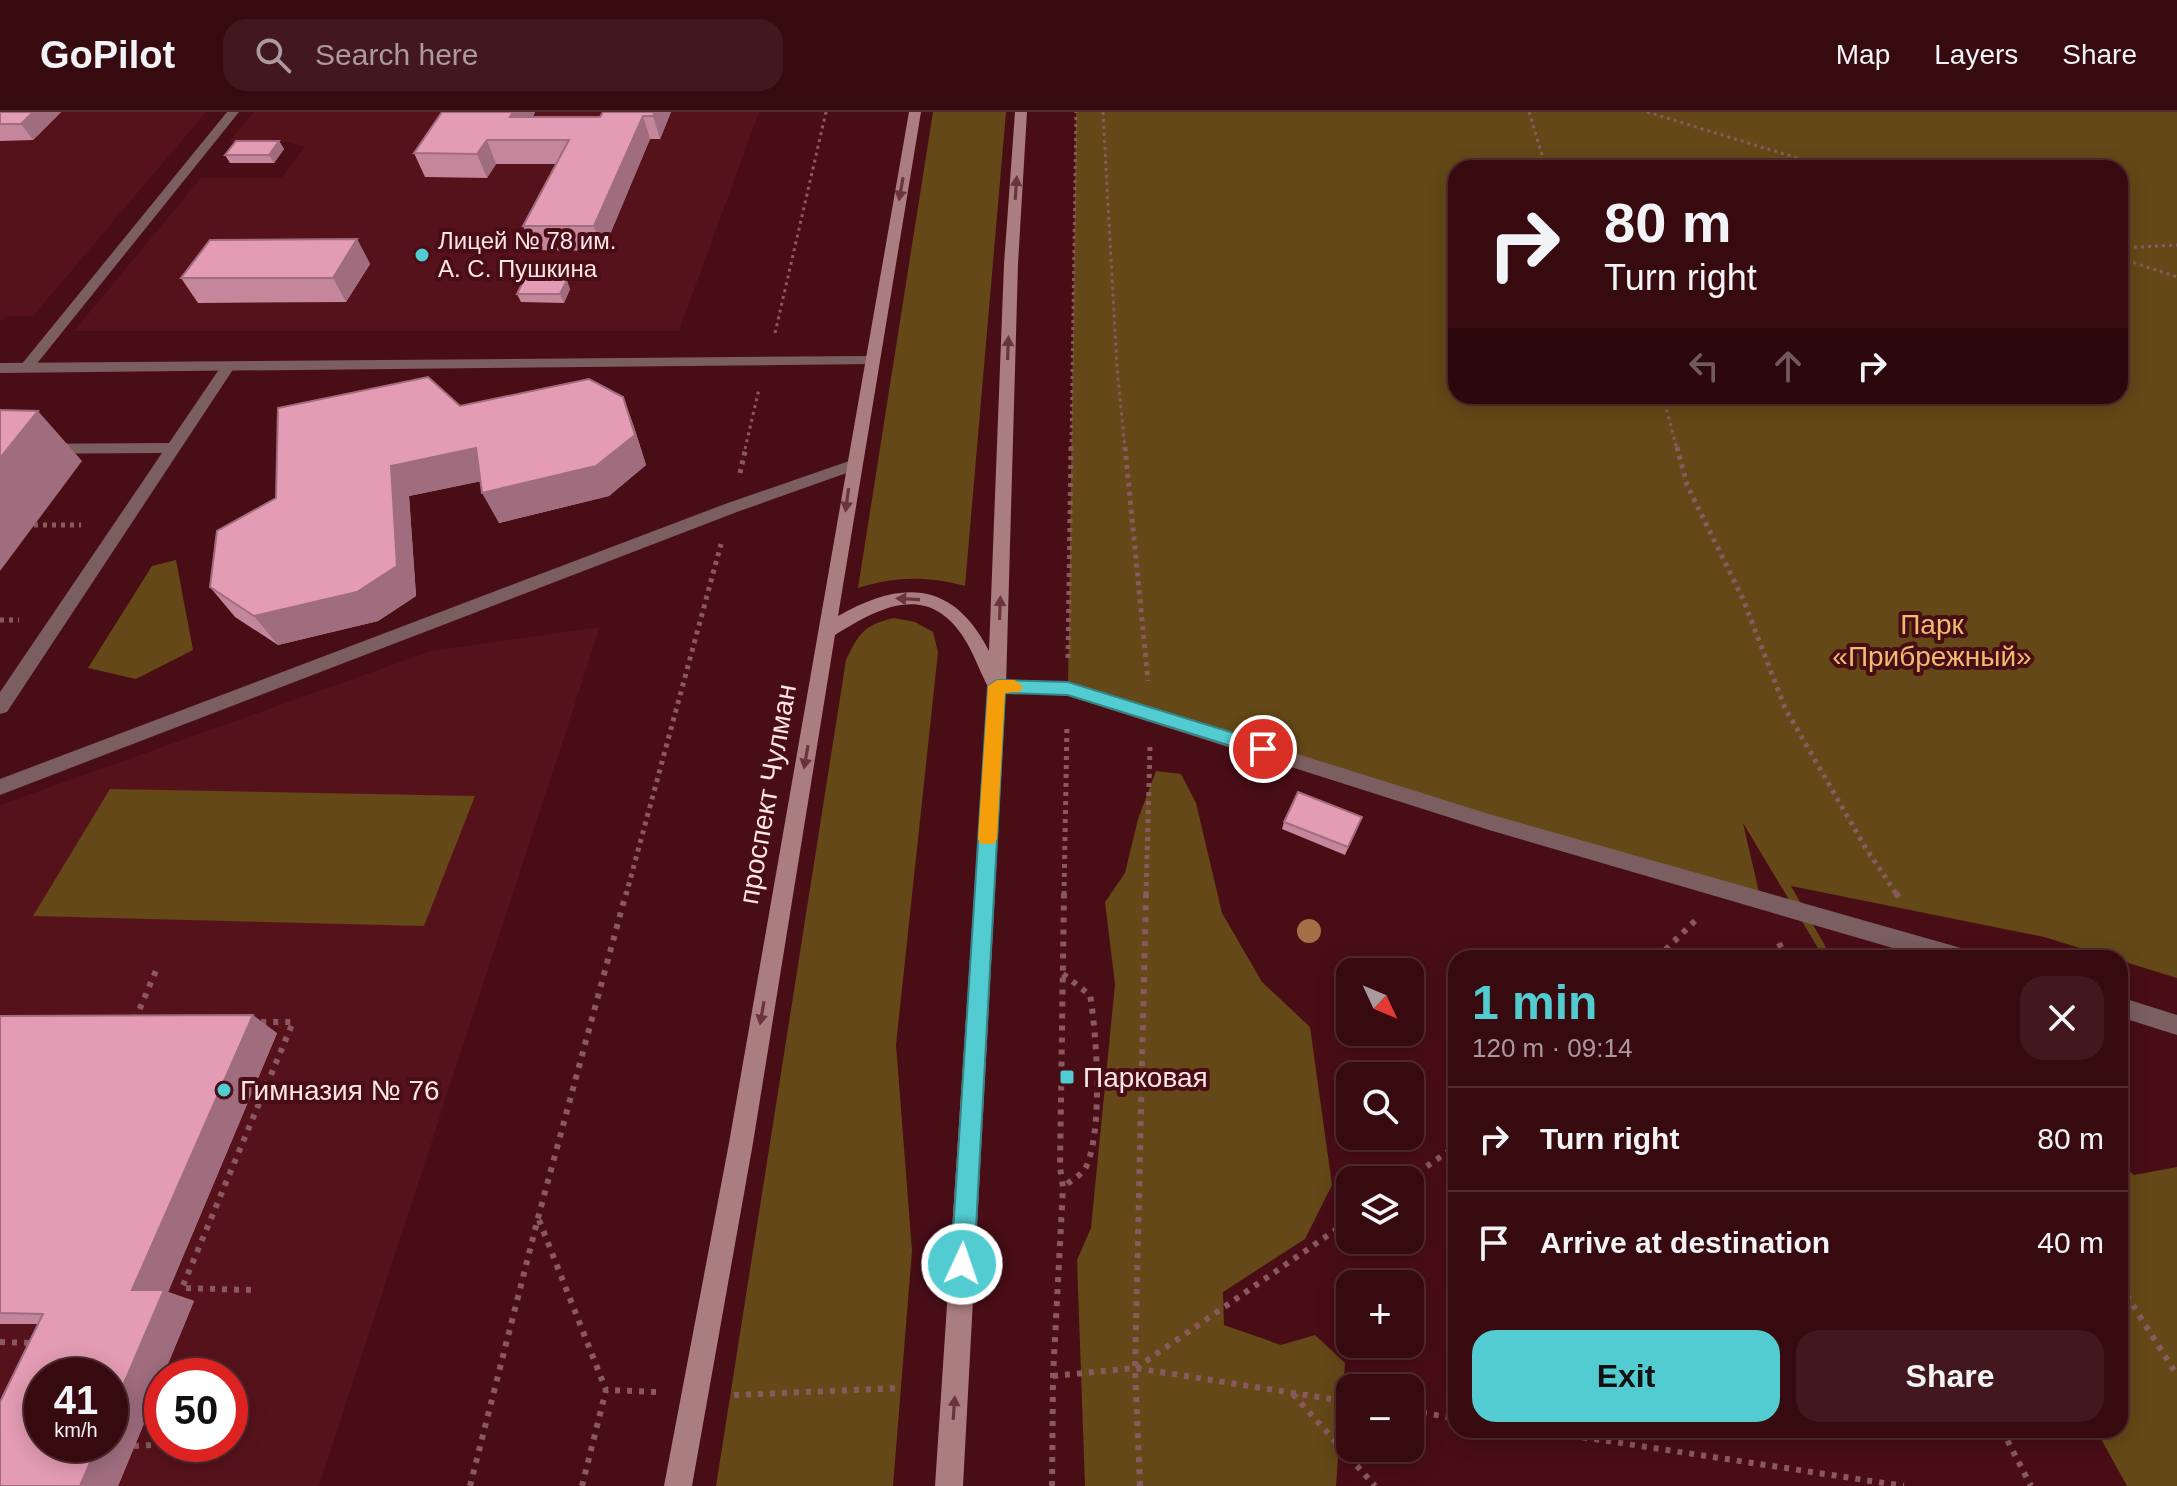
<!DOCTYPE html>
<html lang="en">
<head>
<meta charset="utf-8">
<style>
  :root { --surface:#370a10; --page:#42181e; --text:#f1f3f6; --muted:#aa9a9f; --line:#512b30; --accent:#52ccd0 }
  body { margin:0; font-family:Arial,sans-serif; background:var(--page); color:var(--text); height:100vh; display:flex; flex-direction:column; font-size:30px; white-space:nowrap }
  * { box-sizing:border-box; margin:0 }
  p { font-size:26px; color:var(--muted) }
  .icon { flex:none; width:44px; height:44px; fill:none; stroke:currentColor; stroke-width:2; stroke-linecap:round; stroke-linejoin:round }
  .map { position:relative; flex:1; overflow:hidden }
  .panel { position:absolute; left:1448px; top:838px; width:680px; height:488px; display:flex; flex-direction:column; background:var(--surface); border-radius:24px; box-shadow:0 4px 20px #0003,0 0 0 2px var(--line) }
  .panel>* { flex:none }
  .hud { position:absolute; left:1448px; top:48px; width:680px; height:244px; border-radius:24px; box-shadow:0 4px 20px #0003,0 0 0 2px var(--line); background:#370a10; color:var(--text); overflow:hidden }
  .needle { width:52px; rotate:134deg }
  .controls { position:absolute; left:1336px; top:846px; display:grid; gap:16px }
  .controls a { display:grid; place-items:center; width:88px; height:88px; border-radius:16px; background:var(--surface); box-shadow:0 4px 20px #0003,0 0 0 2px var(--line); font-size:40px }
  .speed { position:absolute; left:24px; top:1246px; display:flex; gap:16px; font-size:40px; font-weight:700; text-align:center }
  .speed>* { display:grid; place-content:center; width:104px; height:104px; border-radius:50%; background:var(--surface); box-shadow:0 4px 20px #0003,0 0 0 2px var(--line); line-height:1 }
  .speed small { font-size:20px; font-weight:400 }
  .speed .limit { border:12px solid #d22; background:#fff; color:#111 }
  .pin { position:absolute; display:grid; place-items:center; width:68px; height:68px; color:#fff; margin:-34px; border:4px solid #fff; border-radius:50%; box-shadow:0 2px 8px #0007 }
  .me { position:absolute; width:88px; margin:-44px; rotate:3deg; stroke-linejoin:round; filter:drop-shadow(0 0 6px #0008) }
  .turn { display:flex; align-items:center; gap:28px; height:168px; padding:0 24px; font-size:36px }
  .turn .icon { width:104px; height:104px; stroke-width:2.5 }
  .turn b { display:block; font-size:56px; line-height:68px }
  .lanes { display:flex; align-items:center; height:76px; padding:0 24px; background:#0003; justify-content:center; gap:40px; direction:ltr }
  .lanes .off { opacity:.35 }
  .round { display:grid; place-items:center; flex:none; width:84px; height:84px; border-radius:24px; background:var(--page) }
  .head { display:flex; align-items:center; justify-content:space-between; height:136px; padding:0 24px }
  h1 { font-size:48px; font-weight:700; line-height:60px; color:var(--accent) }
  .primary-button { display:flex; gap:16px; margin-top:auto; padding:16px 24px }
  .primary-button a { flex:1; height:92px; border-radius:24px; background:var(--accent); color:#111; font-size:32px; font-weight:700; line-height:92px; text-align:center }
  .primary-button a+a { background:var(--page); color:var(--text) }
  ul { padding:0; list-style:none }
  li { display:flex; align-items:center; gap:24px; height:104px; padding:0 24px; border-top:2px solid var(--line) }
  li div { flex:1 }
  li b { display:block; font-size:30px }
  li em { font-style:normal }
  header { display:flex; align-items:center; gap:48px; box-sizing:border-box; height:112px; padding:0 40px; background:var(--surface); border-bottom:2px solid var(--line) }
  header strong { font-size:38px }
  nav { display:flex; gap:44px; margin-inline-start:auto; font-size:28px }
  .search { width:560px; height:72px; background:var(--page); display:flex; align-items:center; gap:20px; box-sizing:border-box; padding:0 28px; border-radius:24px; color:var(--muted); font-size:30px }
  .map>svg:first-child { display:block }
</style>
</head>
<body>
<header>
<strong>GoPilot</strong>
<div class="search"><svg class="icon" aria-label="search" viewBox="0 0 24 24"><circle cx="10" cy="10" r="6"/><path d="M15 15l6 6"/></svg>Search here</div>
<nav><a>Map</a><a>Layers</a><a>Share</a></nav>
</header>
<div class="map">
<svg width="2177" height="1374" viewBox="0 0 2177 1374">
  <rect width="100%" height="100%" fill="#490d16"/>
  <!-- built -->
  <path fill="#56121b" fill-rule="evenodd" d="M0,0h206l-173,204h-27l-6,6z
    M254,0h505l-80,219h-605l127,-153h80l24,-31 -17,-5h-59z
    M600,515l-281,859h-319v-681l431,-154zM42,1264h68v68h-68zM162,1264h68v68h-68z"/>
  <!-- green -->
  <path fill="#644817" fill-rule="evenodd" d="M933,0h73l-41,474c-38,-10 -69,-10 -107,2z
    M1076,0h1101v866l-133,-41 -253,-51 41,72h-8l-81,-135 18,78 -693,-212zM1456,56h664v228h-664z
    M176,448l17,90 -57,29 -48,-11 64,-102z
    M894,506l21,4 18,10 5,20 -42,393 16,206 -19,235h-177l130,-826c13,-27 18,-35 48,-42z
    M1156,659l25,3 15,29 26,110 40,69 48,45 22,158 -27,54 -82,53 1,33 57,20 34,-10 30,28 -9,123h-251l-8,-226 14,-32 24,-244 -10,-82 20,-29 13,-54z
    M110,677l365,7 -51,130 -391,-10z
    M2120,1052l14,11 43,-8v319h-50l-31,-56h24z"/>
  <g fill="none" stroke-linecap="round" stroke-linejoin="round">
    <!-- path-far2 -->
    <path stroke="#89595f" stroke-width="3" stroke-dasharray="3 4" stroke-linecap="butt" d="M1103,0l14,256 8,81
      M1529,0l17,56
      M1647,0l183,56
      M2120,136l57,-3
      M2120,146l57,19
      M775,221l51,-221
      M1663,284l14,53
      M745,337l14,-60
      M1071,337l5,-337"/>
    <!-- path-far1 -->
    <path stroke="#89595f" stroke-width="5" stroke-dasharray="4 5" stroke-linecap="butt" d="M1125,335l23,234
      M1677,335l10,38 56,114 42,109 80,139 32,48
      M740,361l6,-26
      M34,413h47
      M0,508h19
      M1068,546l3,-211
      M626,783l95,-351
      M1064,783l3,-171
      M1146,783l4,-148"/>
    <!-- path -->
    <path stroke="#89595f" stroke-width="6" stroke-dasharray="5 7" stroke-linecap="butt" d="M1896,781l6,9
      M1779,831l7,15
      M1657,846l42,-41
      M1063,862l27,21c7,40 13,136 -4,172 -4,8 -16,14 -23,20
      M135,908l23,-54
      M1407,1068l49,-34
      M539,1108l67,170
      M2120,1173l57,90
      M251,1178l-69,-2 111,-266h-37
      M0,1230l32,1
      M1136,1256l214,-148
      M1053,1264l82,-8 215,34
      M1293,1282l82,92
      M734,1283l167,-7
      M1410,1299l46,7
      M1535,1318l369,56
      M2002,1318l29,56
      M134,1334l35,-2
      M470,1374l68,-268 88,-325
      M582,1374l24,-96 52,2
      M1052,1374l1,-110 10,-189 -3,-20 4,-274
      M1140,1374l-5,-118 11,-475"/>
    <!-- service -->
    <path fill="#7b5e5f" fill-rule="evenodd" d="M227,0h12l-208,259h-10v-6z
      M227,251l7,5 -227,344 -7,2v-22l162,-239 -162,1v-10l169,-1 53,-78z
      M852,348l8,5 -2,4 -121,43 -737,283v-16l725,-275z"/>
    <!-- minor -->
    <path fill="#7b5e5f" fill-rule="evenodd" d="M870,244l7,5 -2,3 -875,9v-10z
      M997,567l71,3 421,132 472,134 8,3 3,7h-45l-438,-128 -421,-134 -78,-5 -2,-5z
      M2120,885l57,18v20l-57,-18z"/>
    <!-- secondary -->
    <path fill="#aa7d7e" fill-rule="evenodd" d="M909,0h12l-83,504c63,-36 115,-36 151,35l15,-387 11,-152h12l-9,152 -12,422 -43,800h-28l53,-799c-9,-17 -15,-36 -26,-52 -36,-53 -84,-27 -127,0l-82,508 -61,343h-28l65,-343z"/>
  </g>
  <!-- trees -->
  <circle fill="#a46e47" cx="1309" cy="819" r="12"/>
  <!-- wall -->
  <path fill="#c3869b" d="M0,0h61l-28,28 -33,1z
    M442,0h93l-2,5h67l3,-5h68l-11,27h-10l-47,112 -70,-1 -10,-24 33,-62h-60l-9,14 -62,-1 -11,-24z
    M279,29l5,8 -10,14h-44l-5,-8z
    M357,127l13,25 -24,38 -148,1 -17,-25z
    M553,151l4,9 -5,8 18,9 -6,14 -43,-1 -4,-8z
    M623,285l11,30 12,38 -37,31 -110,27 -18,-42 -72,15 7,100 -38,25 -100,24 -43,-28 -25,-30 250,-181z
    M1362,705l-17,38 -63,-26 2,-7z
    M0,904l277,17 -109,259 26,9 -31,75h-1v4l-44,106h-118l38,-162h-38z"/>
  <!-- shaded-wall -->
  <path fill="#9f6d7e" d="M33,0h28l-28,28 -12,-16z
    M513,0h22l-16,29 -9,-24z
    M655,0h16l-11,27 -7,-23z
    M643,4l7,23 -47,112 -9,-25z
    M487,28l9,24 -9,14 -10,-24z
    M279,29l5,8 -10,14 -5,-8z
    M357,127l13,25 -24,38 -13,-24z
    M553,151l4,9 -9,17 -3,-9z
    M567,168l3,9 -6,14 -4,-9z
    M623,285l11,30 12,38 -37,31 -110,27 -17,-30z
    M38,299l44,50 -82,110v-113z
    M476,336l16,31 -83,17 7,100 -38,25 -100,24 -24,-29 137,-150z
    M253,903l24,18 -109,259 26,9 -31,75h-1v4l-44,106h-38l18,-42h12v-28l22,-126z"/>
  <!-- building -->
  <path fill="#e39cb4" stroke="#9f6d7e" stroke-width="2" d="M0,0h33l-12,12h-21z
    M442,0h71l-3,5h90l3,-5h52l-2,4h-10l-49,110h-71l46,-86h-82l-10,14 -63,-1z
    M236,29h43l-10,14h-44z
    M357,127l-24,39h-152l29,-38z
    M532,151h21l-8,17h22l-7,14h-43z
    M428,265l32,29 129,-27 34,18 12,38 -39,31 -114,27 -6,-45 -85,18 6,100 -40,26 -103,24 -44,-29 7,-56 59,-33 2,-90z
    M0,298l38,1 -38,47z
    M1298,680l64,25 -14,30 -64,-25z
    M253,903l-121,275h32l-54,126v-40h-68v68h56l-18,42h-80v-84l43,-88 -43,-1v-297z"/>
  <!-- one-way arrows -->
  <defs><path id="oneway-solid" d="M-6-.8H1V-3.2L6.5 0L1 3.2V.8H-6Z" transform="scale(2)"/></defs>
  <g fill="#6b343a">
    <use href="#oneway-solid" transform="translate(1016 76) rotate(-86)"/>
    <use href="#oneway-solid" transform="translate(901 77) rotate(100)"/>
    <use href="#oneway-solid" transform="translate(1008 236) rotate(-88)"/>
    <use href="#oneway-solid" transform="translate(847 388) rotate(98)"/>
    <use href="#oneway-solid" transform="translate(908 487) rotate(-177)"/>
    <use href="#oneway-solid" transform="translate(1000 496) rotate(-88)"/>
    <use href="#oneway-solid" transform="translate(806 645) rotate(100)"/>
    <use href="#oneway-solid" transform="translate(762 901) rotate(100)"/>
    <use href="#oneway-solid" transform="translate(954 1296) rotate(-86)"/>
  </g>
  <!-- route -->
  <path fill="#52ccd0" stroke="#358587" stroke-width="2" d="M997,568l71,2 195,60 9,7 -9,7 -195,-61 -63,-2 -31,571 -4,8 -8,4 -8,-4 -3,-8 37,-578z"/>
  <!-- slow -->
  <path fill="#f59e0b" d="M997,568h18l8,7 -2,4 -16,2 -8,146 -3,5h-13l-3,-5 10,-153z"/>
  <!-- markers -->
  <g fill="#52ccd0" stroke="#490d16" stroke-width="3">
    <circle cx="422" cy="143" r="8"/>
    <rect x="1059" y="957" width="16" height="16" rx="4"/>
    <circle cx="224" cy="978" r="8"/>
  </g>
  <g text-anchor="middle" stroke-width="8" stroke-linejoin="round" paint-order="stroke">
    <!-- far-poi labels -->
    <g font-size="24" fill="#fee5e5" stroke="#490d16" text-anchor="start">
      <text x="438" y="137">Лицей № 78 им.<tspan x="438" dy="28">А. С. Пушкина</tspan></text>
    </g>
    <!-- park labels -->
    <g font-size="28" fill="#eebd6f" stroke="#490d16">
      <text x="1932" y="522">Парк<tspan x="1932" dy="32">«Прибрежный»</tspan></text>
    </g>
    <!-- street labels -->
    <g font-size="28" fill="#fee5e5" stroke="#490d16">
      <text transform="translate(767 682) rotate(-80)" y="10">проспект Чулман</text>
    </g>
    <!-- poi labels -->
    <g font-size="28" fill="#fee5e5" stroke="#490d16" text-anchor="start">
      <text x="1083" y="975">Парковая</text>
      <text x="240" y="988">Гимназия № 76</text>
    </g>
  </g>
</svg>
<div class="controls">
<a><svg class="needle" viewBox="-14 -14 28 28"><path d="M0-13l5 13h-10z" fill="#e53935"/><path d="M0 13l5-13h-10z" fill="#aa9a9f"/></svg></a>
<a><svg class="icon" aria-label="search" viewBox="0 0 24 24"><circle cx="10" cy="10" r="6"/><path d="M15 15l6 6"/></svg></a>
<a><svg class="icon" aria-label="layers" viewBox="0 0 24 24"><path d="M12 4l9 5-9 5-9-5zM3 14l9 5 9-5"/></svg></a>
<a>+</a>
<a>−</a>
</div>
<div class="speed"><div>41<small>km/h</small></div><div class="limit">50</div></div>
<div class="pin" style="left:1263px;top:637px;background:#d93025"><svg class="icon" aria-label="arrive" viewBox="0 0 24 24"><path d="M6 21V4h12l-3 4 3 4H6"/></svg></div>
<svg class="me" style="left:962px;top:1152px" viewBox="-20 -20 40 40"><circle r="17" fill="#52ccd0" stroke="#fff" stroke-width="3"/><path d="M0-11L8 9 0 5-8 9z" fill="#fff"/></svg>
<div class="hud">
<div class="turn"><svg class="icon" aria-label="right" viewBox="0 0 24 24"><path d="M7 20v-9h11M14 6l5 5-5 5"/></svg><div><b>80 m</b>Turn right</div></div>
<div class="lanes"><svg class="icon off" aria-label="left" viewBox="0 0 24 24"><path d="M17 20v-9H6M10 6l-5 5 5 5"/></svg><svg class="icon off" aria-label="ahead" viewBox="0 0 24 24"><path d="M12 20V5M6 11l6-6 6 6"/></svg><svg class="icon" aria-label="right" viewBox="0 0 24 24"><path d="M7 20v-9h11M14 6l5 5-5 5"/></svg></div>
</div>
<section class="panel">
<div class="head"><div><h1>1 min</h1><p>120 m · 09:14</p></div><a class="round"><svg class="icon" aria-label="close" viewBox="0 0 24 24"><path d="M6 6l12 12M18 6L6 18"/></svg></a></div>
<ul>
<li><svg class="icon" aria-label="right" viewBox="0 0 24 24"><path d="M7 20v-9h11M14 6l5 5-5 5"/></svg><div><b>Turn right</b></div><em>80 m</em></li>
<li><svg class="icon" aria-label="arrive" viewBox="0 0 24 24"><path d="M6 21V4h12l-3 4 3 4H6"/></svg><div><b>Arrive at destination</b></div><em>40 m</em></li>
</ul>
<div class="primary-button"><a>Exit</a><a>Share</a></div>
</section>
</div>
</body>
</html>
